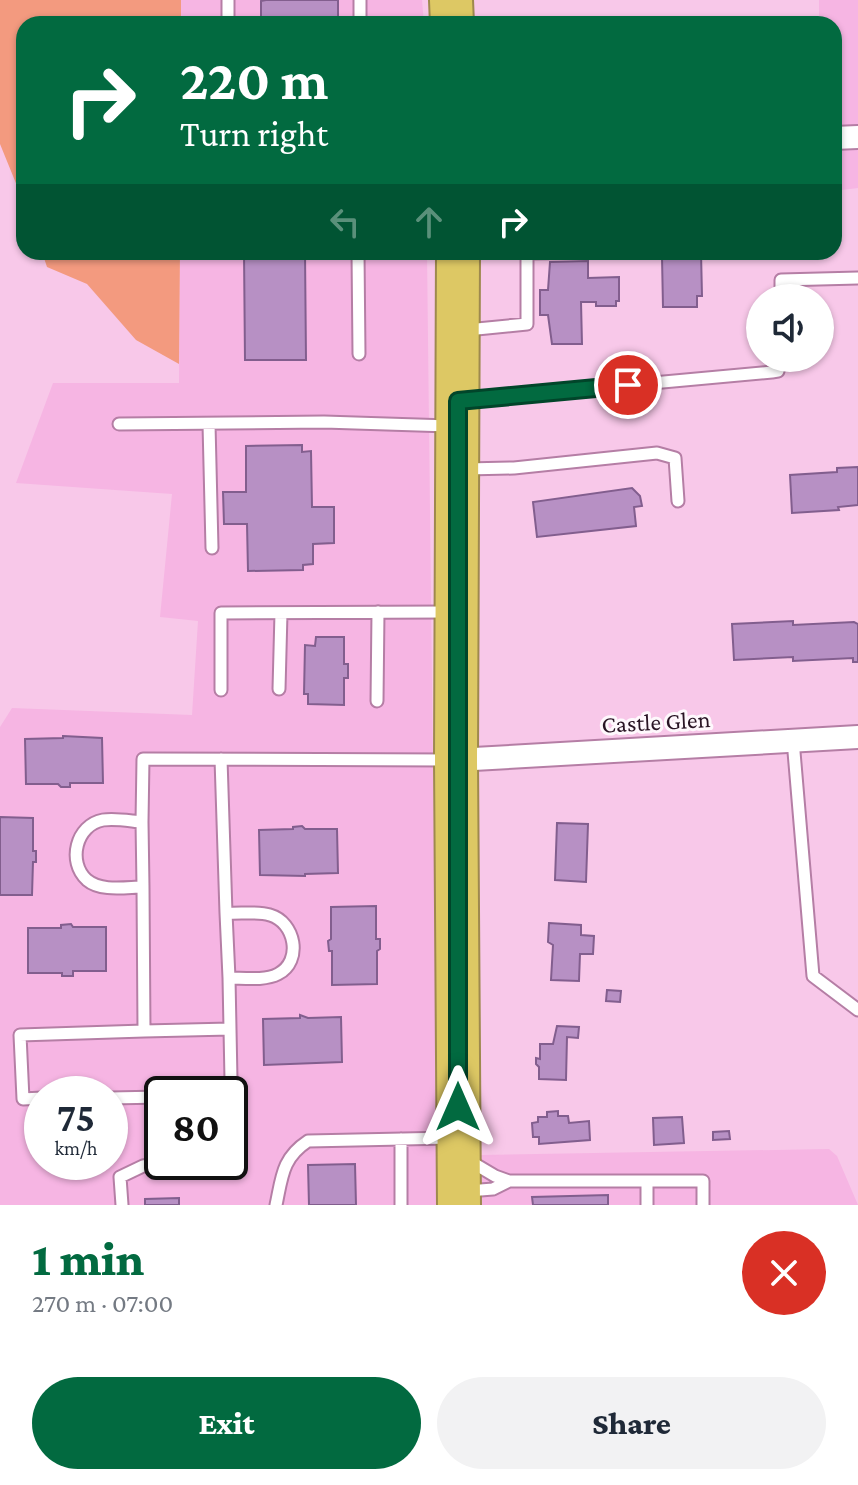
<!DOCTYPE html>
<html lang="en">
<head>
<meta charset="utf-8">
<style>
  :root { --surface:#fff; --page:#f2f2f3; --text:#1f2937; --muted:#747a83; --accent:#026a40 }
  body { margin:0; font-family:"Crimson Pro",serif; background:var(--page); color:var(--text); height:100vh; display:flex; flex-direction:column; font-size:30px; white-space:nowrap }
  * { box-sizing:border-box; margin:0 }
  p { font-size:26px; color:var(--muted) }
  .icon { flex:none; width:44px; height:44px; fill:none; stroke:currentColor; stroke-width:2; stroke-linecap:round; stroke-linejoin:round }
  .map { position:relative; height:1205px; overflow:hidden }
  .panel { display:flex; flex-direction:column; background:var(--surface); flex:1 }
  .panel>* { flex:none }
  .hud { position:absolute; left:16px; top:16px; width:826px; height:244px; border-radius:24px; box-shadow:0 2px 6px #0004; background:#026a40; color:#fff; overflow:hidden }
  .fabs { position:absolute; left:746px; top:284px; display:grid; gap:16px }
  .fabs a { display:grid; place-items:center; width:88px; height:88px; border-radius:50%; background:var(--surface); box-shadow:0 2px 6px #0004; font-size:40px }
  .speed { position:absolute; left:24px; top:1076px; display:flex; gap:16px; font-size:40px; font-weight:700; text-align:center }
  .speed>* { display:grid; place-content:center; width:104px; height:104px; border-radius:50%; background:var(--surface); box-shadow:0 2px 6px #0004; line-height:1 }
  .speed small { font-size:20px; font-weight:400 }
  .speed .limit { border:4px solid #111; border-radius:12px; background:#fff; color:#111 }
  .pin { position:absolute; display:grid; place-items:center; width:68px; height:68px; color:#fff; margin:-34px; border:4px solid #fff; border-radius:50%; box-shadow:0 2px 8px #0007 }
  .me { position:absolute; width:88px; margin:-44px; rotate:0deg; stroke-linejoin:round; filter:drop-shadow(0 0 6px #0008) }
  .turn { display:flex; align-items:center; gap:28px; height:168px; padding:0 32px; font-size:36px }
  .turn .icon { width:104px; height:104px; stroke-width:2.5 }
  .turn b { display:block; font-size:56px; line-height:68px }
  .lanes { display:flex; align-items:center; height:76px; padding:0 32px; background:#0003; justify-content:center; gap:40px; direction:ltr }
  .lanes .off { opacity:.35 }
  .round { display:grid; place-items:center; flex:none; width:84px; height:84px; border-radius:42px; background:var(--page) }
  .headline { display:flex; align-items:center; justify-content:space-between; height:136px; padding:0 32px }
  h1 { font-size:48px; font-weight:800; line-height:60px; color:var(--accent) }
  .primary-button { display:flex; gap:16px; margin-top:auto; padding:16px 32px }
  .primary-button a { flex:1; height:92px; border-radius:48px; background:var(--accent); color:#fff; font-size:32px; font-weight:800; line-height:92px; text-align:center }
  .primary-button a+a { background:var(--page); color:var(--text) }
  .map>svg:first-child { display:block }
</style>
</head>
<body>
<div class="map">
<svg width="858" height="1205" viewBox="0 0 858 1205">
  <rect width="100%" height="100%" fill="#f8c8e9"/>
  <!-- built -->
  <path fill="#f6b5e3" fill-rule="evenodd" d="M181,0h241l2,24h-243z
    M819,0h39v188l-24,3v-167h-15z
    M180,252h247l11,953h-438v-478l12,-19 180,7 6,-94 -38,-4 12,-123 -156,-11 37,-100h126zM42,1094h68v68h-68zM162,1094h68v68h-68z
    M829,1149l8,7 21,49h-377l-1,-50z"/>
  <!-- green -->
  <path fill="#f39a7f" d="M0,0h181v24h-157v179l-24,-59z
    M42,252h138l-1,112 -43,-24 -49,-56 -40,-17z"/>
  <!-- building -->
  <path fill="#b790c4" stroke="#825e8e" stroke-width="2" d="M266,0h72v19h-4v5h-68v-6h-5v-17z
    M244,252h61l1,108h-61z
    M667,252h34l1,44h-5v11h-34l-1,-50h6z
    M588,261v17l31,-1v24h-3v5h-20v-4h-15l1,42h-30l-4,-29h-8v-25h8l2,-28z
    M302,445v7l9,-1 1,56h22v36l-21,1v20l-10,1v5l-55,1 -1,-47h-23l-1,-32h23v-46z
    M858,467v38l-20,2 1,3 -47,3 -2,-38 47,-3v-4z
    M632,488l8,8 2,10 -8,1 2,19 -99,11 -4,-35z
    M793,621v4l61,-3 4,2v38h-5v-4l-60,3v-4l-59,3 -2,-36z
    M316,637h28v27h4v14h-4v27l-36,-1v-10h-4l1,-49 10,1z
    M63,736l39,2 1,45h-33v4h-9l-3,-3h-32l-1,-45 38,-1z
    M0,817l33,1v33h3v11h-3l-1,33h-32z
    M557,823l31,1 -2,58 -31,-2z
    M302,826l3,3h32l1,44 -33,1v2l-45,-1 -1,-45 34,-1v-2z
    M376,906v33h4v10l-3,2v33l-45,1v-34h-3l-1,-10 3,-2v-32z
    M549,923l32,2v10l13,1 -1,18h-13l-1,27 -28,-1 2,-35 -5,-3z
    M71,924l2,3h33v44h-33v5h-11v-3h-34v-45h33v-3z
    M607,990l14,1 -1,11 -14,-1z
    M300,1015l8,3 33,-1 1,45 -78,3 -1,-46 37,-1z
    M557,1026l22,1 -1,11 -11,-1 -1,43 -27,-1v-12l-3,-3v-6l4,1v-15h13z
    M558,1111v5h10l1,7 20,-2 1,19 -51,4v-7h-6l-1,-14 6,-1v-5h9v-5z
    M682,1117l2,26 -30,2 -1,-27z
    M729,1131l1,8 -17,1v-8z
    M355,1164l1,41h-47l-1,-40z
    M608,1195v10h-75l-1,-8z
    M179,1198v7h-34v-6z"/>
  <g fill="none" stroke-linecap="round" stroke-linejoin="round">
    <!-- lane casing -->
    <g stroke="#b57ea5" stroke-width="15">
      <path id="lane" d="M228,0v24
        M360,0v24
        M358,252l1,102
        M781,298v-18l77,-2
        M467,330l60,-6v-71l87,-1
        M466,400l306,-28 6,-1 3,-13
        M119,424l205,-2 125,4
        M209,424l3,124
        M466,469l48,-1 143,-15 18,5 3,43
        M279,689l2,-76
        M221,690v-77l227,-1
        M377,701l1,-89
        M793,740l20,236 45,34
        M142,822l1,65
        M226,913l3,65
        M144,1031l86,-2
        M218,1094l13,-14 -2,-102c14,0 36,3 49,-4 25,-13 17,-52 -8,-59 -13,-4 -31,-1 -44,-2l-5,-154
        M42,1098l-19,1 -3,-64 124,-4 -1,-144c-16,0 -42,5 -56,-7 -20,-18 -11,-55 16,-60 12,-2 27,1 39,2l1,-63 305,1
        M110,1098l52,-1
        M509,1181h194v24
        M647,1181v24
        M468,1191l25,-2 16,-8 -14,-5 -27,-16
        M122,1205l-2,-28 23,-11 24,-4
        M276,1205c6,-28 6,-47 32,-64l142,-3
        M401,1205v-66"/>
    </g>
    <!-- street casing -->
    <g stroke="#b57ea5" stroke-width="26">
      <path id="street" d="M834,138l24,-1
        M456,760l402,-23"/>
    </g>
    <!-- highway casing -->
    <g stroke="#9e894e" stroke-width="46">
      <path id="highway" d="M451,0l1,24
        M458,252l-2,508 3,445"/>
    </g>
    <!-- lane -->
    <use href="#lane" stroke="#fff" stroke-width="11"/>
    <!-- street -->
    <use href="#street" stroke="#fff" stroke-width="22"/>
    <!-- highway -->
    <use href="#highway" stroke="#ddc864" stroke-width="42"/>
  </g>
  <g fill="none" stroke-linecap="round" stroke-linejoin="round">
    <!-- route casing -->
    <g stroke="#01452a" stroke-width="20">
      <path id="route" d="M458,1107v-706l170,-16"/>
    </g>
    <!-- route -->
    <use href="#route" stroke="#026a40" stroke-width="14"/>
  </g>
  <g text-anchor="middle" stroke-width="6" stroke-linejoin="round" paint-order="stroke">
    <!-- street labels -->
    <g font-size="24" fill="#291424" stroke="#fef8fc">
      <text transform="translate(656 722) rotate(-3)" y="8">Castle Glen</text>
    </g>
  </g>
</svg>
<div class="fabs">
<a><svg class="icon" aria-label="sound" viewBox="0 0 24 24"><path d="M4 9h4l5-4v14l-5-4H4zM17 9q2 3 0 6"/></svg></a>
</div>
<div class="speed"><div>75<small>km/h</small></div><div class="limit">80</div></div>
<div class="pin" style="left:628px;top:385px;background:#d93025"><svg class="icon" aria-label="arrive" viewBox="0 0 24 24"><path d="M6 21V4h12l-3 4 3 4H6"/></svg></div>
<svg class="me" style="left:458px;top:1107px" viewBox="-20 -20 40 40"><path d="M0-17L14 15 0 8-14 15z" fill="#026a40" stroke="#fff" stroke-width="4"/></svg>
<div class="hud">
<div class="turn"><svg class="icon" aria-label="right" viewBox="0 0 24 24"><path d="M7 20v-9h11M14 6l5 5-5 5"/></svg><div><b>220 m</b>Turn right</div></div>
<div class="lanes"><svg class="icon off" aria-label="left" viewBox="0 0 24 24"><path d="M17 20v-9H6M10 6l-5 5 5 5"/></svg><svg class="icon off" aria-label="ahead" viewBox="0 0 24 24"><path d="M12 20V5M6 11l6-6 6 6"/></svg><svg class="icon" aria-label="right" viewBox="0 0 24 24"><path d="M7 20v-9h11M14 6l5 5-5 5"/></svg></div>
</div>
</div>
<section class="panel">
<div class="headline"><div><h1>1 min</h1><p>270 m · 07:00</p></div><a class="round" style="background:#d93025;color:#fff"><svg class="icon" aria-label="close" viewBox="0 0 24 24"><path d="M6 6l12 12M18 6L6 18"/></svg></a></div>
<div class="primary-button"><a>Exit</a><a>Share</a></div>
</section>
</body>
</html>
